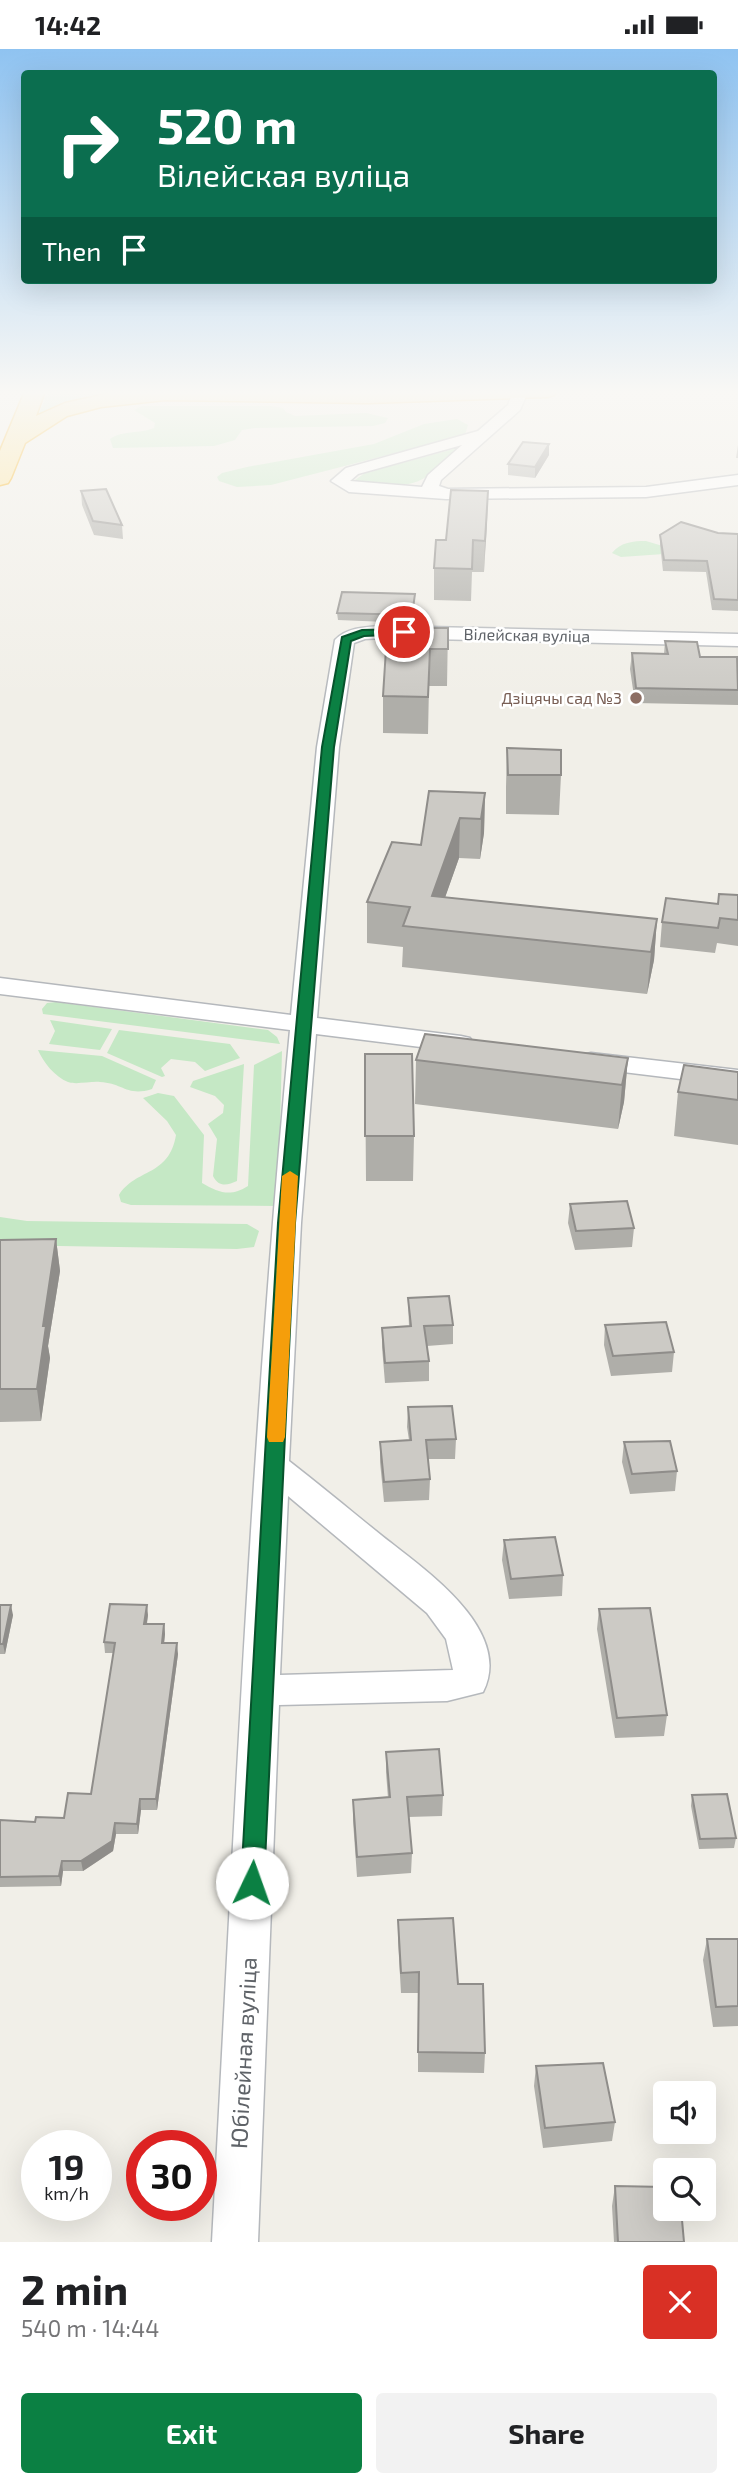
<!DOCTYPE html>
<html lang="en">
<head>
<meta charset="utf-8">
<style>
  :root { --surface:#fff; --page:#f2f2f2; --text:#202124; --muted:#757577; --accent:#0b8043 }
  body { margin:0; font-family:"Exo 2",sans-serif; background:var(--page); color:var(--text); height:100vh; display:flex; flex-direction:column; font-size:26px; white-space:nowrap }
  * { box-sizing:border-box; margin:0 }
  p { font-size:23px; color:var(--muted) }
  .icon { flex:none; width:38px; height:38px; fill:none; stroke:currentColor; stroke-width:2; stroke-linecap:round; stroke-linejoin:round }
  .map { position:relative; height:2193px; overflow:hidden }
  .sheet { display:flex; flex-direction:column; background:var(--surface); flex:1 }
  .sheet>* { flex:none }
  .banner { position:absolute; left:21px; top:21px; width:696px; height:214px; border-radius:7px; box-shadow:0 7px 28px #0002; background:#0b6e4f; color:#fff; overflow:hidden }
  .controls { position:absolute; left:653px; top:2032px; display:grid; gap:14px }
  .controls a { display:grid; place-items:center; width:63px; height:63px; border-radius:7px; background:var(--surface); box-shadow:0 7px 28px #0002; font-size:35px }
  .speed { position:absolute; left:21px; top:2081px; display:flex; gap:14px; font-size:35px; font-weight:700; text-align:center }
  .speed>* { display:grid; place-content:center; width:91px; height:91px; border-radius:50%; background:var(--surface); box-shadow:0 7px 28px #0002; line-height:1 }
  .speed small { font-size:18px; font-weight:400 }
  .speed .limit { border:10px solid #d22; background:#fff; color:#111 }
  .pin { position:absolute; display:grid; place-items:center; width:60px; height:60px; color:#fff; margin:-30px; border:4px solid #fff; border-radius:50%; box-shadow:0 2px 7px #0007 }
  .me { position:absolute; width:77px; margin:-38px; rotate:3deg; stroke-linejoin:round; filter:drop-shadow(0 0 5px #0008) }
  .turn { display:flex; align-items:center; gap:24px; height:147px; padding:0 21px; font-size:32px }
  .turn .icon { width:91px; height:91px; stroke-width:2.5 }
  .turn b { display:block; font-size:49px; line-height:60px }
  .then { display:flex; align-items:center; height:66px; padding:0 21px; background:#0003; gap:14px; font-size:26px }
  .round { display:grid; place-items:center; flex:none; width:74px; height:74px; border-radius:7px; background:var(--page) }
  .overview { display:flex; align-items:center; justify-content:space-between; height:119px; padding:0 21px }
  h1 { font-size:42px; font-weight:700; line-height:52px }
  .primary-button { display:flex; gap:14px; margin-top:auto; padding:14px 21px }
  .primary-button a { flex:1; height:80px; border-radius:7px; background:var(--accent); color:#fff; font-size:28px; font-weight:700; line-height:80px; text-align:center }
  .primary-button a+a { background:var(--page); color:var(--text) }
  .status { display:flex; justify-content:space-between; align-items:center; height:49px; padding:0 35px; background:var(--surface); direction:ltr }
  .status svg { height:19px; fill:currentColor }
  .map>svg:first-child { display:block }
</style>
</head>
<body>
<div class="status"><b>14:42</b><svg viewBox="0 0 49 12"><path d="M0 12V9h3v3zM5 12V6h3v6zM10 12V3h3v9zM15 12V0h3v12zM26 1h20v11H26zM47 4h2v5h-2z"/></svg></div>
<div class="map">
<svg width="738" height="2193" viewBox="0 0 738 2193">
  <rect width="100%" height="100%" fill="#f1efe8"/>
  <!-- green -->
  <path fill="#c5e8c5" d="M48,342h61l29,4 -101,24z
    M142,357h129l12,2 3,4 9,4 71,-3 22,5 -3,5 -12,3 -118,2 -13,2 -7,10 -21,6 -101,2 -3,-9c12,-9 30,-5 44,-11l1,-5 -21,-13z
    M457,370l11,6 -3,10 -194,50 -34,2 -18,-6 -2,-4 5,-4 25,-6 127,-23 50,-20z
    M461,398c-11,10 -22,22 -35,30 -18,12 -52,12 -71,3l10,-7z
    M646,492l20,6 -2,7 -43,3 -9,-4c9,-11 21,-12 34,-12z
    M56,953l212,28 9,7 3,7 -237,-30 -1,-5 5,-6z
    M50,971l62,9 -12,21 -51,-6 6,-13z
    M119,981l111,14 10,14 -35,13 -10,-9 -24,-3 -10,9 4,8 -3,1 -55,-24z
    M38,1001l64,6 54,24 -4,9c-25,8 -29,-6 -52,-7 -9,-1 -24,3 -32,0 -13,-5 -25,-20 -30,-32z
    M282,1002l-4,155 -147,-1 -10,-3 -2,-7c17,-27 50,-18 57,-60l-9,-14 -24,-23 15,-5 16,3 30,39 -2,48c17,10 29,14 46,3l6,-121z
    M244,1015l-7,117c-9,4 -18,7 -24,-5l4,-37 -9,-15 15,-11 1,-8 -9,-9 -25,-9 3,-6z
    M0,1168l27,4 220,3 12,7 -5,16 -17,2 -237,-4z"/>
  <g fill="none" stroke-linecap="round" stroke-linejoin="round">
    <!-- minor casing -->
    <g stroke="#b5b8bc" stroke-width="3">
      <path id="minor" d="M513,342h12l2,3 -7,16 -79,70 -2,6 9,3 198,-2 92,-12v10l-92,12 -200,2 -97,-7 -18,-11 15,-13 132,-37 30,-26zM462,396l-34,30 -6,12 -72,-6 8,-7z
        M383,577l355,8v12l-355,-8 -18,1 -11,4 -15,104 -22,271 144,18 9,2 4,6 -4,6 -9,2 -145,-18 -15,189 -12,238c31,24 61,49 92,74 40,32 134,94 102,157l-36,9 -168,4 -21,537h-46c22,-404 39,-809 78,-1212l-290,-36v-16l291,37 26,-268 18,-107c12,-13 32,-13 48,-14zM288,1447l139,117 19,26 7,31 -173,5z
        M591,1004l147,17v16l-156,-19 -4,-6 4,-6z"/>
    </g>
    <!-- highway casing -->
    <g stroke="#f9ab00" stroke-width="3">
      <path id="highway" d="M25,342h20l-9,25 29,-13 55,-12h437l-3,4 -7,2 -179,6 -203,-3 -64,7 -34,9 -42,27 -14,35 -3,5 -8,2v-34z"/>
    </g>
    <!-- minor -->
    <use href="#minor" fill="#fff" fill-rule="evenodd"/>
    <!-- highway -->
    <use href="#highway" fill="#fde293" fill-rule="evenodd"/>
  </g>
  <!-- wall -->
  <path fill="#afaea9" d="M738,396v13h-2z
    M549,406l-14,23 -27,-3v-11z
    M81,442l41,34 1,14 -29,-4 -12,-30z
    M488,442l-4,81h-12l-1,29 -37,-1v-32l12,-28z
    M738,485v77l-26,-1 -6,-38 -43,-1 -3,-26v-10z
    M415,545l-4,29 -73,-3 -1,-7z
    M448,579l-1,58h-18l-1,48 -45,-1v-37z
    M665,592l35,16 38,4v44l-103,-2 -5,-34 2,-16 32,1z
    M507,699l54,27 -2,40 -53,-1v-27z
    M485,744l-1,40 -4,26 -21,-1 -14,39 212,22 -3,41 -7,34 -245,-27 1,-20 -36,-4v-41l54,-57z
    M738,846v51l-21,-3 -2,10 -55,-6 2,-25 56,-18z
    M365,1005l49,82 -1,45h-47z
    M628,1009l-4,44 -6,27 -203,-25 1,-44z
    M738,1023v73l-64,-9 4,-44z
    M570,1155l64,24 -2,19 -57,3 -7,-27z
    M56,1190l4,32 -12,75 2,12 -9,63 -41,1v-182z
    M408,1249l45,27v19l-26,2 2,15v20l-44,2 -3,-36v-19l27,-1z
    M605,1276l69,27 -2,20 -61,4 -7,-31z
    M408,1358l48,32 -1,20h-27l2,20 -1,21 -45,2 -4,-40v-20l29,-2 -2,-13z
    M624,1393l53,29 -2,20 -45,3 -8,-32z
    M504,1491l59,35 -1,21 -53,3 -7,-39z
    M0,1556l13,10 -8,39h-5z
    M599,1560l68,106 -3,21 -49,2 -18,-109z
    M148,1566l-1,9h17l1,10 -1,9 14,11 -21,156h-16l-3,24h-22l-3,17 -30,20h-20l-2,15 -61,1v-67l35,2 29,-4 27,-24 23,-141h-9l-1,-11z
    M386,1703l57,43 -1,21 -34,1 4,36 -1,20 -54,4 -4,-56v-21l35,-2 -2,-26z
    M692,1746l44,43 -2,10 -35,1 -8,-43z
    M398,1871l60,64 27,69 -1,20 -66,-1v-79h-17l-3,-53z
    M707,1890h31v87l-25,1 -10,-67z
    M536,2017l79,56 -3,19 -69,7 -9,-62z
    M615,2137l69,56h-70l-2,-36z"/>
  <!-- shaded-wall -->
  <path fill="#8f8d8a" d="M549,395v11l-14,23v-11z
    M488,442l-1,31 -3,50 1,-31z
    M485,744l-1,40 -4,26 1,-40z
    M460,769l-1,40 -25,71 -2,-33z
    M657,870l-3,41 -7,34 4,-42z
    M628,1009l-4,44 -6,27 4,-44z
    M56,1190l4,32 -12,75 2,12 -9,63 -4,-32 6,-63z
    M11,1556l2,10 -8,39 -2,-10z
    M147,1556l1,10 -3,19 -1,-10z
    M164,1575l1,10 -2,19 -1,-10z
    M177,1594l1,11 -21,156 -1,-11z
    M140,1750l1,11 -3,24 -1,-10z
    M115,1774l1,11 -3,17 -30,20 -2,-10z
    M62,1812l1,10 -2,15 -2,-10z"/>
  <!-- building -->
  <path fill="#cccac5" stroke="#8f8d8a" stroke-width="2" d="M523,393l26,2 -14,23 -27,-3z
    M106,440l16,36 -29,-4 -12,-30z
    M451,441l37,1 -3,50 -12,-1 -1,29 -38,-1 2,-28h10z
    M681,473l37,11 20,1v66l-24,-1 -7,-38 -43,-1 -4,-25z
    M342,543l73,2 -3,21 -75,-2z
    M402,579h46v21h-18l-2,48 -45,-1 3,-47h15z
    M665,592l32,1 3,15h37l1,33 -102,-2 -4,-35 36,1z
    M507,699l54,2v25h-53z
    M429,742l56,2 -4,26 -21,-1 -28,78 225,23 -6,33 -248,-26 7,-19 -43,-5 25,-60 29,3z
    M719,845l19,1v25l-18,-2 -2,10 -56,-6 4,-24 52,6z
    M425,985l203,24 -6,27 -206,-25z
    M365,1005h47l2,82h-49z
    M684,1016l54,7v28l-60,-8z
    M627,1152l7,27 -58,3 -6,-27z
    M56,1190l-13,87h3l-9,63h-37v-149z
    M449,1247l4,29 -29,1 5,35 -44,2 -3,-35 29,-2 -3,-28z
    M666,1273l8,30 -61,4 -8,-31z
    M452,1357l4,33 -30,1 4,39 -46,3 -4,-40 31,-2 -3,-33z
    M670,1392l7,30 -45,3 -8,-32z
    M555,1488l8,38 -52,4 -7,-39z
    M110,1555l37,1 -3,19h20l-2,19h15l-21,156h-16l-3,25 -22,-1 -3,18 -31,20h-19l-3,15 -59,1v-57l35,2 1,-5 28,1 4,-25 23,1 24,-151 -11,-1z
    M0,1556h11l-8,39h-3z
    M650,1559l17,107 -50,3 -18,-109z
    M439,1700l4,46 -36,2 5,56 -55,4 -4,-57 37,-3 -4,-45z
    M727,1745l9,44 -36,1 -8,-44z
    M453,1869l5,66h25l2,69 -67,-1 1,-80 -18,1 -3,-53z
    M707,1890h31v67l-22,1z
    M603,2014l12,59 -70,6 -9,-62z
    M615,2137l50,1v22h16l3,33h-66z"/>
  <!-- sky -->
  <linearGradient id="sky" x2="0" y2="1"><stop stop-color="#8fc3f1"/><stop offset="0.53" stop-color="#f9f8f5"/><stop offset="1" stop-color="#f9f8f5" stop-opacity="0"/></linearGradient>
  <rect width="738" height="649" fill="url(#sky)"/>
  <!-- route -->
  <path fill="#0b8043" stroke="#07532c" stroke-width="2" d="M404,580l4,1v4l-44,2 -13,5 -17,106 -39,476 -31,660 -3,8 -9,2 -8,-2 -3,-8 37,-660 44,-476 20,-110 20,-7z"/>
  <!-- slow -->
  <path fill="#f59e0b" d="M290,1122l8,5 -13,261 -2,5h-14l-2,-5 15,-261z"/>
  <!-- markers -->
  <circle fill="#8d6e63" stroke="#fff" stroke-width="2.5" cx="636" cy="649" r="7"/>
  <g text-anchor="middle" stroke-width="5" stroke-linejoin="round" paint-order="stroke">
    <!-- far-street labels -->
    <g font-size="16" fill="#5f6368" stroke="#fff">
      <text transform="translate(527 586) rotate(1)" y="6">Вілейская вуліца</text>
    </g>
    <!-- far-education labels -->
    <g font-size="16" fill="#785e54" stroke="#fff" text-anchor="end">
      <text x="622" y="655">Дзіцячы сад №3</text>
    </g>
    <!-- near-street labels -->
    <g font-size="23" fill="#5f6368" stroke="#fff">
      <text transform="translate(244 2004) rotate(-87)" y="8">Юбілейная вуліца</text>
    </g>
  </g>
</svg>
<div class="controls">
<a><svg class="icon" aria-label="sound" viewBox="0 0 24 24"><path d="M4 9h4l5-4v14l-5-4H4zM17 9q2 3 0 6"/></svg></a>
<a><svg class="icon" aria-label="search" viewBox="0 0 24 24"><circle cx="10" cy="10" r="6"/><path d="M15 15l6 6"/></svg></a>
</div>
<div class="speed"><div>19<small>km/h</small></div><div class="limit">30</div></div>
<div class="pin" style="left:404px;top:583px;background:#d93025"><svg class="icon" aria-label="arrive" viewBox="0 0 24 24"><path d="M6 21V4h12l-3 4 3 4H6"/></svg></div>
<svg class="me" style="left:252px;top:1834px" viewBox="-20 -20 40 40"><circle r="19" fill="#fff"/><path d="M0-13L10 11 0 6-10 11z" fill="#0b8043"/></svg>
<div class="banner">
<div class="turn"><svg class="icon" aria-label="right" viewBox="0 0 24 24"><path d="M7 20v-9h11M14 6l5 5-5 5"/></svg><div><b>520 m</b>Вілейская вуліца</div></div>
<div class="then">Then<svg class="icon" aria-label="arrive" viewBox="0 0 24 24"><path d="M6 21V4h12l-3 4 3 4H6"/></svg></div>
</div>
</div>
<section class="sheet">
<div class="overview"><div><h1>2 min</h1><p>540 m · 14:44</p></div><a class="round" style="background:#d93025;color:#fff"><svg class="icon" aria-label="close" viewBox="0 0 24 24"><path d="M6 6l12 12M18 6L6 18"/></svg></a></div>
<div class="primary-button"><a>Exit</a><a>Share</a></div>
</section>
</body>
</html>
